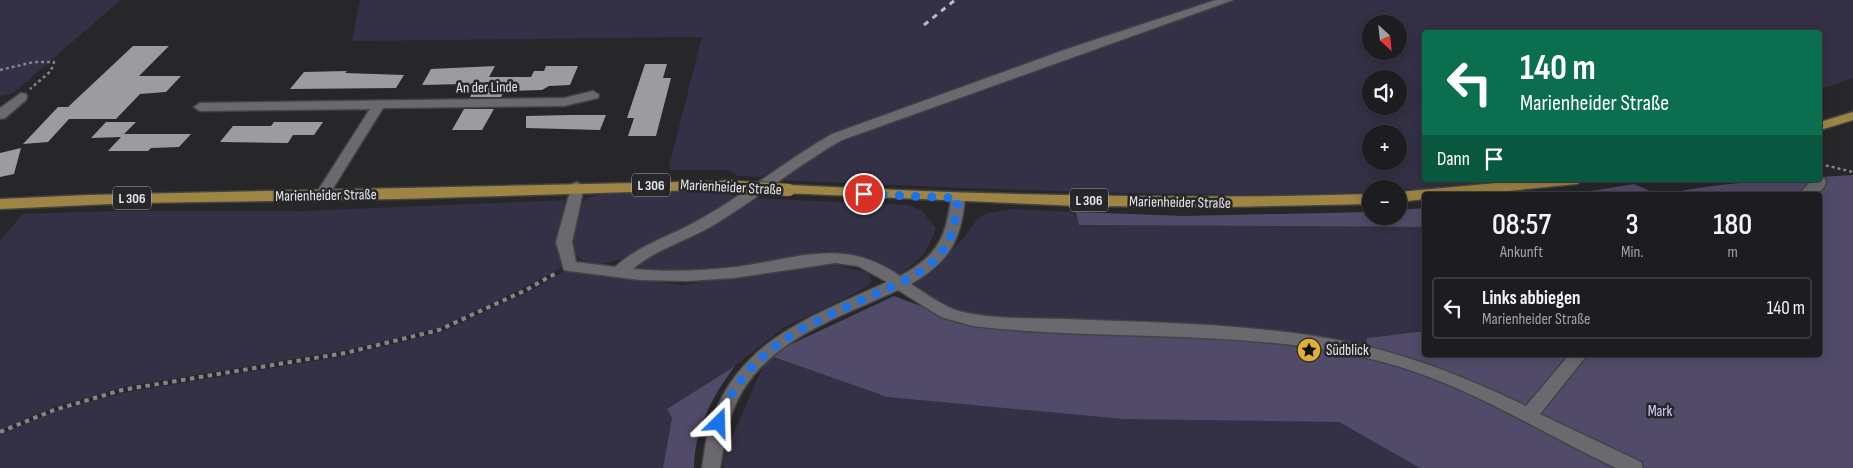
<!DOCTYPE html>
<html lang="de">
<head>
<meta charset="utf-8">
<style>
  :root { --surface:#1d1d20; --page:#2a2a2d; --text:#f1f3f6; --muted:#a0a2a5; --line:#3b3b3e }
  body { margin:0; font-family:"Sofia Sans Condensed",sans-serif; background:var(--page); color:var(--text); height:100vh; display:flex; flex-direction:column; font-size:19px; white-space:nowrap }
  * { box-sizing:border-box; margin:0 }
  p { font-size:16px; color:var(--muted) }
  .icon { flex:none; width:28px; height:28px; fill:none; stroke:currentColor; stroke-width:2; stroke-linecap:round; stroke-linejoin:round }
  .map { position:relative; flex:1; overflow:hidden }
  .sheet { position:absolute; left:1422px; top:192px; width:400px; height:165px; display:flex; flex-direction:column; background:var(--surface); border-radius:5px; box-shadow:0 2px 12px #0003,0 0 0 1px var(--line) }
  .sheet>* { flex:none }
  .banner { position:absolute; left:1422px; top:30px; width:400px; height:152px; border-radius:5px; box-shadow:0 2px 12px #0003,0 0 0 1px var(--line); background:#0b6e4f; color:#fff; overflow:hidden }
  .needle { width:32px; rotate:153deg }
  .tools { position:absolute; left:1362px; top:15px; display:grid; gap:10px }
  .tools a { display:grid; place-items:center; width:45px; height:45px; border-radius:50%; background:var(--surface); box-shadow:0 2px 12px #0003,0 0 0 1px var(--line); font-size:25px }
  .pin { position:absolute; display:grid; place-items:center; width:42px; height:42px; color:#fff; margin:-21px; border:2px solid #fff; border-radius:50%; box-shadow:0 1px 5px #0007 }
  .me { position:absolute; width:55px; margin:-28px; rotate:22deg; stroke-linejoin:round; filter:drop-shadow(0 0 4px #0008) }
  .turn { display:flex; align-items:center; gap:18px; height:105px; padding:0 15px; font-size:22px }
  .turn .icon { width:65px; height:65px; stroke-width:2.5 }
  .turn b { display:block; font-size:35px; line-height:42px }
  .then { display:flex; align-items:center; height:48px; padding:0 15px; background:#0003; gap:10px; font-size:19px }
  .eta { display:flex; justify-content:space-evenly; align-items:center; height:85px; text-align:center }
  .eta b { font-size:30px; font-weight:600; line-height:35px }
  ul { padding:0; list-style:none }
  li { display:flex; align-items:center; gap:15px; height:62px; margin:0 10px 8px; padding:0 5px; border:2px solid var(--line); border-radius:5px }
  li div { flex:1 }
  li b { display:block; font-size:19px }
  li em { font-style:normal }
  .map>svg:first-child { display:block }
</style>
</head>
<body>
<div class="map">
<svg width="1853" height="468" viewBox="0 0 1853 468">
  <rect width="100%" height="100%" fill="#27272a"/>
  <!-- green -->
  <path fill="#343045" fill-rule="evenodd" d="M0,0h121l-109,94 -12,2z
    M360,0h861l-385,134 -75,43 -23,-1 -10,-6h-57l-2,-4 33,-129 -350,4z
    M1236,0h617v78l-33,11v-57h-395v148h77l-71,9h-60v3c-200,7 -399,-4 -599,-12l67,-40zM1371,24h28v27h-28zM1371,79h28v27h-28zM1371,134h28v27h-28z
    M665,190l64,4 7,3c-25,17 -112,69 -140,67 -12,-1 -18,-6 -25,-15 2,-13 2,-31 8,-42 10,-20 67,-16 86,-17z
    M749,198l159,7 13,5 15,18c-9,25 -15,31 -36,46l-40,-18 -33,-5 -68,12 -75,8h-40l-5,-3 2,-6 7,-6z
    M565,200l-3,18 2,48 -40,22 -85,40 -91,22 -224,37 -69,20 -55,23v-190l23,-26 88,-3h192z
    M1013,209l63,3 3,13 346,2v104l-58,7 -4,11 -283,-26 -117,-8 -37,-14 -12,-16 23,-18 29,-32 10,-15 11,-7z
    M835,265l31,7 6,9 -4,5 -22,12 -63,30 -48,38 -68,43 5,9 -9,50h-663v-33l53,-23 68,-19 223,-37 97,-24 93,-43 34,-20 22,5 93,11 81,-14z
    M768,355l119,42 237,21 215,4 82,46h-697l-1,-11z"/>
  <!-- forest -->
  <path fill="#514b69" d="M1853,175v293h-433l-81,-46 -215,-3 -237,-22 -119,-42 126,-59 66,25 275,15 128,13 4,-11 58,-7v24h395v-160h-159c52,-12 106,-15 159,-15v-3z
    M1634,184l25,11h-92z
    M1425,208v19l-346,-2 -3,-13 107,4 188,-4v4h28v-6z
    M735,366c-22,29 -41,64 -41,102h-31l9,-50 -5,-9z"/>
  <!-- building -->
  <path fill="#9c9b9f" d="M133,46h36l-30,30h42l-15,16 -26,2 -24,25h-47l-21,23 -25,2 35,-37h10z
    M645,64h22l-4,14h8l-15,58h-28l6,-18h-7z
    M495,66l-6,11h42l3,-6h10l2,-5h32l-8,19 -21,1 -7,4 -38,1 -3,6h-31l6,-11h-14l2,-2 -42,1 9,-16z
    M347,71l-2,2 59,2 -8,13 -106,1 14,-17z
    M464,109h30l-12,21h-30z
    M571,115h35l-6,15 -74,-2v-12z
    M106,122h30l-12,12h67l-12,13 -28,1 -3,3h-40l13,-14 -30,1z
    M274,122h49l-9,13h-21l-5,8 -68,-1 13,-16h38z
    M21,148l-7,26 -14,3v-24z"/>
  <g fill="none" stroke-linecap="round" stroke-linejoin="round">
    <!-- minor casing -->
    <g stroke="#434346" stroke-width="3">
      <path id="minor" d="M1216,0h17l-391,140c-44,25 -83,57 -125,83 -27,17 -60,25 -84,46 34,3 68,2 102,-2 63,-8 108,-31 165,9 37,-20 46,-37 51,-78l7,-5 7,5c-4,43 -16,64 -54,86 14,9 27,19 42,25 31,11 81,9 113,10 73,3 146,4 219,13 90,10 160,35 241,74l43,-51h18l-47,59 101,48 2,6h-27c-78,-37 -153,-86 -237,-107 -133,-34 -271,-19 -406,-35l-32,-9 -43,-27c-57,27 -131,49 -161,111 -10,21 -13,44 -17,67h-18c2,-12 3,-26 7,-38 25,-89 102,-113 178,-148l-29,-16 -23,-3 -101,15 -47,3 -47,-1 -71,-9 -5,-1 -8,-28 16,-58 5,-2 7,5 -12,55 4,20 39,5c26,-24 60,-32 89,-50 44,-25 84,-58 128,-83l235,-85z
        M593,91l6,4 -1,3 -34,8 -181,2 -56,90 -5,2 -7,-5 55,-86 -170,2 -6,-4 6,-4 364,-5z
        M21,93l5,1 1,3 -1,3 -21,18 -5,1v-11z
        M1820,176l6,4c-1,15 -17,15 -28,15l14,-15h8z"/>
    </g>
    <!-- major casing -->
    <g stroke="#434346" stroke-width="3">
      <path id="major" d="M1853,112v8l-33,10v-8z
        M1530,180h54l-7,4 -109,11h-43v4l-26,3v-10z
        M725,181l7,5 -2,3 -332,10 -266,4 -132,6v-10l88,-4z
        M789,185c194,10 388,15 582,9v10l-145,3 -146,-1 -296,-13 -2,-3 2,-3z"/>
    </g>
    <!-- path-far1 -->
    <path stroke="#848487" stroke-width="2.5" stroke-dasharray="3 3" stroke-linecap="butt" d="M0,70l34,-8h20l-3,9 -21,18
      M1820,164l33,8"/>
    <!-- path -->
    <path stroke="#848487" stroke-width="4" stroke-dasharray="4.5 4.5" stroke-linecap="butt" d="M0,432l54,-22 68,-20 223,-37 94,-23 87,-40 32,-18"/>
    <!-- minor -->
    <use href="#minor" fill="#6a696d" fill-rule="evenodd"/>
    <!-- major -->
    <use href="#major" fill="#9e8543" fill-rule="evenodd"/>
    <!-- rail -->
    <path stroke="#bcbcbe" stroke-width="3" stroke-dasharray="5.5 5.5" stroke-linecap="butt" d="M924,25l31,-25"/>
    <!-- major-bridge casing -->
    <g stroke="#434346" stroke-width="14" stroke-linecap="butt">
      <path id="major-bridge" d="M725,186l64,4"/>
    </g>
    <!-- major-bridge -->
    <use href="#major-bridge" stroke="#9e8543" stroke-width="12"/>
  </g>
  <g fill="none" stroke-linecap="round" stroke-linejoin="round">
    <!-- route -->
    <path stroke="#1a73e8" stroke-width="9" stroke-dasharray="0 16.2" d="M719,423c24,-76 97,-102 163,-132 21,-9 49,-22 62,-42 10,-15 12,-33 14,-51l-94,-4"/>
  </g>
  <!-- icons -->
  <defs>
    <g id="sight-disc" transform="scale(1.25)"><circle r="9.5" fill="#dfb034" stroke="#27272a"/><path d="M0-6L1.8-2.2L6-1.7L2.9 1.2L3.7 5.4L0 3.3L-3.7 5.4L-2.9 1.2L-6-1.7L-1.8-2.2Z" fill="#111"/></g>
  </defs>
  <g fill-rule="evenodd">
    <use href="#sight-disc" x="1309" y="350"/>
  </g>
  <g text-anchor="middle" stroke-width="5" stroke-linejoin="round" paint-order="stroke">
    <!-- shield labels -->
    <g fill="#27272a" stroke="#acacae" stroke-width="1">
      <rect x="632" y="173.5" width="38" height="23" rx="4"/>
      <rect x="113" y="186.5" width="38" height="23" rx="4"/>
      <rect x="1070" y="188.5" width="38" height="23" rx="4"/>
    </g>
    <g font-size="14" font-weight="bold" fill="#e5e5e7">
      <text x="651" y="190">L 306</text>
      <text x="132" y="203">L 306</text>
      <text x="1089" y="205">L 306</text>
    </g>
    <!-- street labels -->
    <g font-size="15" fill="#e5e5e7" stroke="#27272a">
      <text transform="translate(487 87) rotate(-1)" y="5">An der Linde</text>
      <text transform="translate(731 187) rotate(3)" y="5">Marienheider Straße</text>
      <text transform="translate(326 195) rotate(-1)" y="5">Marienheider Straße</text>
      <text transform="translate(1180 202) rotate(1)" y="5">Marienheider Straße</text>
    </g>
    <!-- poi labels -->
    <g font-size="15" fill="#e5e5e7" stroke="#27272a" text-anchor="start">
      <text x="1326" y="355">Südblick</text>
    </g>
    <!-- park labels -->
    <g font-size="15" fill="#d8d0fd" stroke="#27272a">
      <text x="1660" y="416">Mark</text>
    </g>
  </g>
</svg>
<div class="tools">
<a><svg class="needle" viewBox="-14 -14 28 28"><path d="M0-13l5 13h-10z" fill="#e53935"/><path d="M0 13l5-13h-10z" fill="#a0a2a5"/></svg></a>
<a><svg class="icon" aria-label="sound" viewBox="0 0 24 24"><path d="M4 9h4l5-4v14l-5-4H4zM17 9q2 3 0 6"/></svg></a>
<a>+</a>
<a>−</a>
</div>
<div class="pin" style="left:864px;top:194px;background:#d93025"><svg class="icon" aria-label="arrive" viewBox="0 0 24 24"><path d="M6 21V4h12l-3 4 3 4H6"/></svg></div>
<svg class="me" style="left:719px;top:423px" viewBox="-20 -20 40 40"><path d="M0-17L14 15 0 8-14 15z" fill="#1a73e8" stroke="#fff" stroke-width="4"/></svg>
<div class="banner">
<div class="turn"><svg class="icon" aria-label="left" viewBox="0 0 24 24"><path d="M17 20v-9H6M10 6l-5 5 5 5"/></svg><div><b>140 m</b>Marienheider Straße</div></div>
<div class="then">Dann<svg class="icon" aria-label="arrive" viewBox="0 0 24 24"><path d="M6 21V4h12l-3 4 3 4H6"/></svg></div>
</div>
<section class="sheet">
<div class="eta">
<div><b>08:57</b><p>Ankunft</p></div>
<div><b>3</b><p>Min.</p></div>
<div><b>180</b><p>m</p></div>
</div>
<ul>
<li><svg class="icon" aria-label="left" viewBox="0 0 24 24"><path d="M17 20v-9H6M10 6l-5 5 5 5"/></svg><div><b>Links abbiegen</b><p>Marienheider Straße</p></div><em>140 m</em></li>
</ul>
</section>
</div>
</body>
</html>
